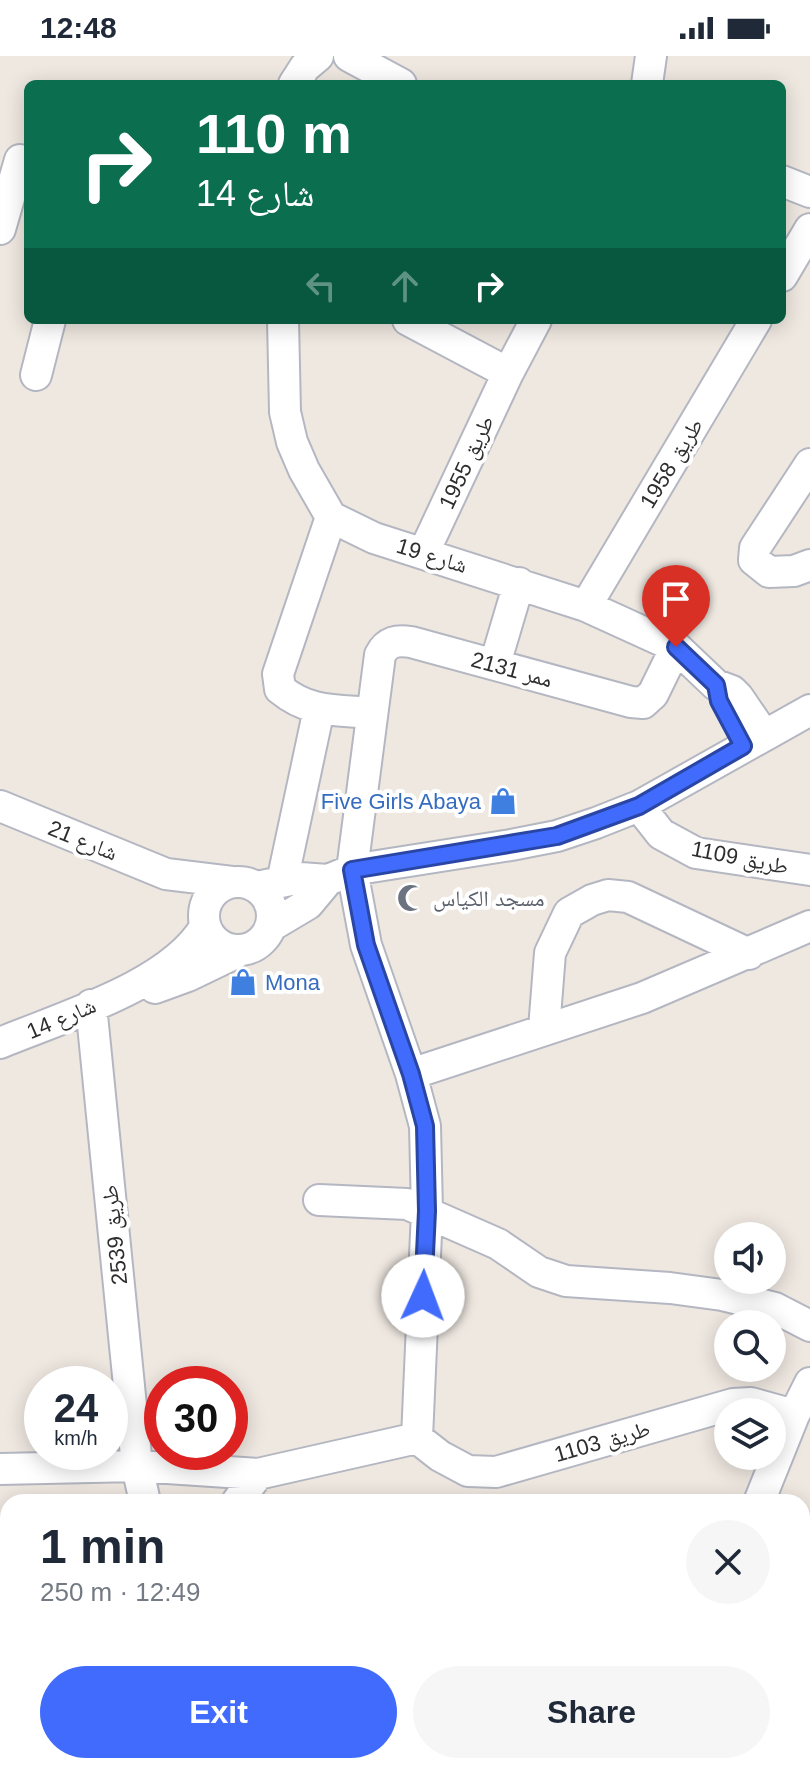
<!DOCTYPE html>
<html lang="en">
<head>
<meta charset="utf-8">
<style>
  :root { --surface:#fff; --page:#f6f6f7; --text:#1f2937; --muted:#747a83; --accent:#406bfc }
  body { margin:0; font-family:Helvetica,"Noto Naskh Arabic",sans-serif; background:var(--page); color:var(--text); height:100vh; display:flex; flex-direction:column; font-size:30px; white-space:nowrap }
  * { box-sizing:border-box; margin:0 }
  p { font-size:26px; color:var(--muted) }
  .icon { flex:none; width:44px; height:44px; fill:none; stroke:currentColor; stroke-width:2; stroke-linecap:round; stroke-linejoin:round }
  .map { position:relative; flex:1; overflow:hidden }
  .drawer { position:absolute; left:0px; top:1438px; width:810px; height:280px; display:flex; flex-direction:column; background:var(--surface); border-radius:24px 24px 0 0; box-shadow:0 4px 20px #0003 }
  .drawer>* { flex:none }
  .banner { position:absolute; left:24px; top:24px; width:762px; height:244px; border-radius:12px; box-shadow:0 4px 20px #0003; background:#0b6e4f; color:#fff; overflow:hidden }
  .tools { position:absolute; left:714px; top:1166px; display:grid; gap:16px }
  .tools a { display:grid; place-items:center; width:72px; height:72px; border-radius:50%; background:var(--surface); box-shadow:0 4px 20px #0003; font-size:40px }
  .speed { position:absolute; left:24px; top:1310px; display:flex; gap:16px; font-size:40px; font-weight:700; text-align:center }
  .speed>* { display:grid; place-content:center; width:104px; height:104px; border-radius:50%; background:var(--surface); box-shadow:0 4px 20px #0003; line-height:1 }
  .speed small { font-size:20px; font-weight:400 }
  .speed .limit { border:12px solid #d22; background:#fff; color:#111 }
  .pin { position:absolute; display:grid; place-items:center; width:68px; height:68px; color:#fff; margin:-82px -34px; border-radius:50% 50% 50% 0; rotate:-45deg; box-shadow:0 0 8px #0007 }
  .pin .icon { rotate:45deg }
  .me { position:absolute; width:88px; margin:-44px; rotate:2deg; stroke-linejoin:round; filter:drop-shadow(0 0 6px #0008) }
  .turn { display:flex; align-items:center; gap:28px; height:168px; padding:0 40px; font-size:36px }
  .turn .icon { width:104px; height:104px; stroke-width:2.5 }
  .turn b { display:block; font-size:56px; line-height:68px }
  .lanes { display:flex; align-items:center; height:76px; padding:0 40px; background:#0003; justify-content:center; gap:40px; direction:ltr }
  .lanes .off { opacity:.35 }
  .round { display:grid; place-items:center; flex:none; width:84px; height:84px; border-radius:42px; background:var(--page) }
  .overview { display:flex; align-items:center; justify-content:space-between; height:136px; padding:0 40px }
  h1 { font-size:48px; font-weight:700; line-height:60px }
  .primary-button { display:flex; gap:16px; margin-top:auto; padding:16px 40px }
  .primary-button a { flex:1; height:92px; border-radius:48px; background:var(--accent); color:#fff; font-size:32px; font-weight:700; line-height:92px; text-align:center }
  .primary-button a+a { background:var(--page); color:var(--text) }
  .status { display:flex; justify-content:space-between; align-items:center; height:56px; padding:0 40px; background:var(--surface); direction:ltr }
  .status svg { height:22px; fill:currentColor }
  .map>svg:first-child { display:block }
</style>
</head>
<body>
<div class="status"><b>12:48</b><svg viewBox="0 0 49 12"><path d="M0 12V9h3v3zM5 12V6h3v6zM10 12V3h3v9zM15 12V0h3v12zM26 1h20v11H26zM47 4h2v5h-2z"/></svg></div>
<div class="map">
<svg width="810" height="1718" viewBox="0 0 810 1718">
  <rect width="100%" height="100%" fill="#efe8e1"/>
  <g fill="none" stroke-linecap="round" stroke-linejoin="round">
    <!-- minor casing -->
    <g stroke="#b4b7c1" stroke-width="34">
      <path id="minor" d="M349,0l52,28
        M294,28l11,-17 13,-11
        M647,28l4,-28
        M782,125l28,11
        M0,173l20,-69
        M782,220l28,-47
        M283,264l2,92 7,30 12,28 27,47 43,21 212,68 90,41 40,38 16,6 6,6 26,38
        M408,264l100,53
        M36,319l14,-55
        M810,408l-55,84 -1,12 15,12 25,-1 16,-6
        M331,461l-53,157 2,15c29,24 56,21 92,24
        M424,496l84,-179 28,-53
        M586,550l170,-286
        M495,608l24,-81
        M0,750l166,68 66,8
        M639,750l22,28 35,19 114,17
        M204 860a34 34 0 1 1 68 0a34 34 0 1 1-68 0Z
        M282,826l37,-173
        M257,831l43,-9 28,2 24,-10 159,-25 46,-9 39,-13 43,-17 171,-96
        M271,870l37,-22 20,-24
        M155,932l33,-12 54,-26
        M91,949l46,461 8,36
        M544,973l6,-76 19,-40 23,-13 16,-5 20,2 121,57
        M0,987c62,-26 170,-57 205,-116
        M411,1018l231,-76 168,-72
        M319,1144l88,4 91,40 41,28 27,9 104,7 52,7 53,13 35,18
        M417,1382l10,-227 -2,-85 -14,-52 -45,-129 -14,-75 28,-215c7,-14 17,-15 31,-13l220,60 12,1 10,-9 23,-47
        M417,1382l23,18 28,15 28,1 237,-68 18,-1 43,12
        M0,1413l137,-3 121,8 159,-36
        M237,1446l21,-28
        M759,1446l35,-87 16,-32
        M0,1572l8,6
        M0,1637l8,-11
        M653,1718l3,-8"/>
    </g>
    <!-- minor -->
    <use href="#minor" stroke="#fff" stroke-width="30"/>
  </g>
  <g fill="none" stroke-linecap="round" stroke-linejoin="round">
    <!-- route casing -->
    <g stroke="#2a46a4" stroke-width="20">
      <path id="route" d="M423,1240l4,-85 -2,-85 -14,-52 -45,-129 -14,-75 205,-34 82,-30 104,-60 -24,-45 -3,-16 -40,-38"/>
    </g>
    <!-- route -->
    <use href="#route" stroke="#406bfc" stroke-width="14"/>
  </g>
  <!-- icons -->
  <defs>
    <g id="shop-bare" transform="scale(2.16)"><path d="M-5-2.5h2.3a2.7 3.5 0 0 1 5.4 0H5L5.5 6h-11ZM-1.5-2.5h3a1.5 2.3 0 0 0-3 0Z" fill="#3f7fe0" stroke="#fff" stroke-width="2.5" paint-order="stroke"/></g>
    <g id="mosque-bare" transform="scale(2.16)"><path d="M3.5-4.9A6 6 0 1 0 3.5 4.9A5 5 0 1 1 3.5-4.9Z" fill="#6b7280" stroke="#fff" stroke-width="2.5" paint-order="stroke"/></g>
  </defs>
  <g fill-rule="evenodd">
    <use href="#shop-bare" x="503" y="745"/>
    <use href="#mosque-bare" x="411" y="842"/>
    <use href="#shop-bare" x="243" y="926"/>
  </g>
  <g text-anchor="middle" stroke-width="8" stroke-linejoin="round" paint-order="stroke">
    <!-- street labels -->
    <g font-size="22" fill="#2e2e2e" stroke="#fff">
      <text transform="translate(466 406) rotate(-65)" y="8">طريق 1955</text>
      <text transform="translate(671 407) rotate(-59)" y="8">طريق 1958</text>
      <text transform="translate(432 499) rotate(17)" y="8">شارع 19</text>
      <text transform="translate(512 613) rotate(15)" y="8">ممر 2131</text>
      <text transform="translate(83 784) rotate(22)" y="8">شارع 21</text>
      <text transform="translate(740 801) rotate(11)" y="8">طريق 1109</text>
      <text transform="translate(61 962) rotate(-23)" y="8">شارع 14</text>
      <text transform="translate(114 1179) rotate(-96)" y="8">طريق 2539</text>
      <text transform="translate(602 1385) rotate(-16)" y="8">طريق 1103</text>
    </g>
    <!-- shop labels -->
    <g font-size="22" fill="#366cbe" stroke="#fff" text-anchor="end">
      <text x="481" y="753">Five Girls Abaya</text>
      <text x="265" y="934" text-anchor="start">Mona</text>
    </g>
    <!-- worship labels -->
    <g font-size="22" fill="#5b616d" stroke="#fff" text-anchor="start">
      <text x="433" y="850">مسجد الكياس</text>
    </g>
  </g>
</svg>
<div class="tools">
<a><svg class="icon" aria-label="sound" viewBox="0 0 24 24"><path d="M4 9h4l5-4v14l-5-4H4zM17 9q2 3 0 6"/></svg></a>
<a><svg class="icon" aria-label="search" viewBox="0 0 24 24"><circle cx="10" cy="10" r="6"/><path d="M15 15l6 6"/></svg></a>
<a><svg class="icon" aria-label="layers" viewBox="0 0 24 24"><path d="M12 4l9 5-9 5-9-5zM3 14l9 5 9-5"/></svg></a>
</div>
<div class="speed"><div>24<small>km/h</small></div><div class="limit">30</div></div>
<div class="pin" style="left:676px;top:591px;background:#d93025"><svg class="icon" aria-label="arrive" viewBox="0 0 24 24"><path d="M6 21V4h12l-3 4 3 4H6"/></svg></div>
<svg class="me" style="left:423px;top:1240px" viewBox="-20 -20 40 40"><circle r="19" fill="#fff"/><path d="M0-13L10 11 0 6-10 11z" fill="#406bfc"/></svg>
<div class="banner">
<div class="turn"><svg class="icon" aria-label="right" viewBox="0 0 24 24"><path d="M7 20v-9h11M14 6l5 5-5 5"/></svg><div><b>110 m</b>شارع 14</div></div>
<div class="lanes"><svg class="icon off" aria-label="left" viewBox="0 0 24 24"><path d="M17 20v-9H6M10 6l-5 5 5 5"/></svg><svg class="icon off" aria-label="ahead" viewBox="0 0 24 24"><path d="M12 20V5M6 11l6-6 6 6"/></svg><svg class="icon" aria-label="right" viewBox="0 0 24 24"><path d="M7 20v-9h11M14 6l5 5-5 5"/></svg></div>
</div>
<section class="drawer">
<div class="overview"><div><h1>1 min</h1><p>250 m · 12:49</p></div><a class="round"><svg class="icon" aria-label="close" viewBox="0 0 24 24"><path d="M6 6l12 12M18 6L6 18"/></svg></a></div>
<div class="primary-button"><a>Exit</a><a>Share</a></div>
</section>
</div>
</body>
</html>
